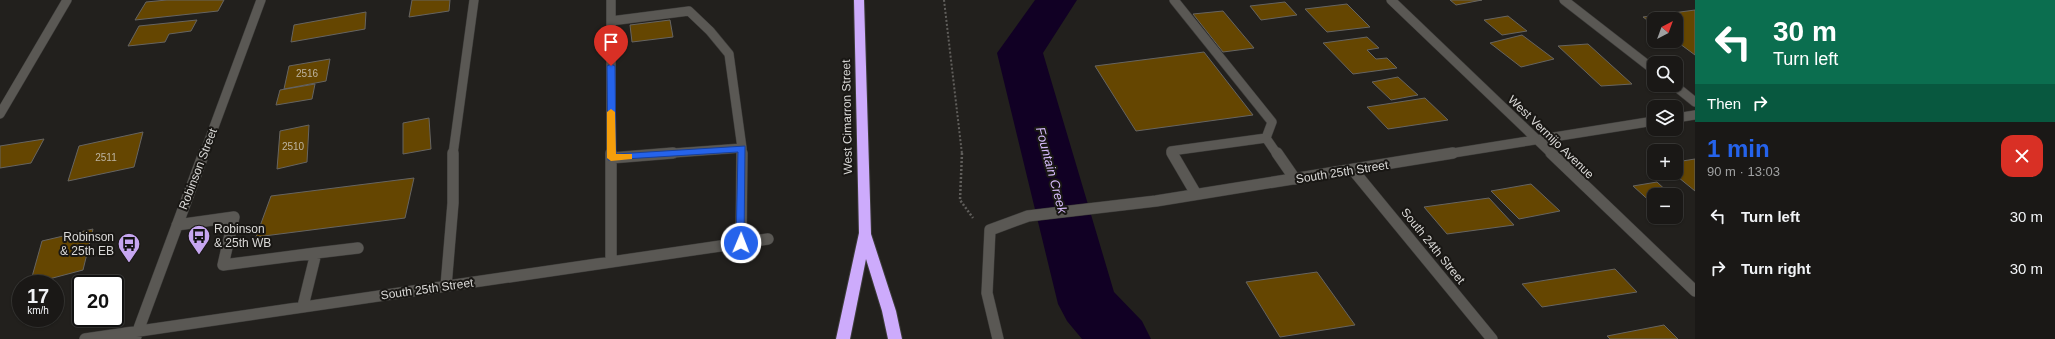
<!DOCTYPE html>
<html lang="en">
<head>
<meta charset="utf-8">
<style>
  :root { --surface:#1a1816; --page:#272523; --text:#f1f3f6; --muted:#9fa0a1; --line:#383735; --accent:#2563eb }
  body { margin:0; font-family:Helvetica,sans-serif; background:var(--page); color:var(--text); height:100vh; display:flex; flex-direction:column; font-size:15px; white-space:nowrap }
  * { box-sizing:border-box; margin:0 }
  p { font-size:13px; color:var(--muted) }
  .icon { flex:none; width:22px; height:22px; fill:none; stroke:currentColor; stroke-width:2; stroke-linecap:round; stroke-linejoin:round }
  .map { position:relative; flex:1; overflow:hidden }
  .panel { display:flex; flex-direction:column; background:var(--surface); width:360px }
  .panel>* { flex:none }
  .top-card { background:#0b6e4f; color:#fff; overflow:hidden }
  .needle { width:26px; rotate:41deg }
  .controls { position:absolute; left:1647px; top:12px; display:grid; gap:8px }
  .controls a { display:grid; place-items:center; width:36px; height:36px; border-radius:8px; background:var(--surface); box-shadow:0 1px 3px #0004,0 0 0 1px var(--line); font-size:20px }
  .speed { position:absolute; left:12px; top:275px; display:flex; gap:8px; font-size:20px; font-weight:700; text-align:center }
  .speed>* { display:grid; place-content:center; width:52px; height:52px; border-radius:50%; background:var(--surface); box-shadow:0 1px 3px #0004,0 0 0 1px var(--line); line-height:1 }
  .speed small { font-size:10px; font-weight:400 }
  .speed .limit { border:2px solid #111; border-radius:6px; background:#fff; color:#111 }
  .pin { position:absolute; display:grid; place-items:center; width:34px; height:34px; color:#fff; margin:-41px -17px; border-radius:50% 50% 50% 0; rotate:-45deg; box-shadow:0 0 4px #0007 }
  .pin .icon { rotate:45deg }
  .me { position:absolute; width:44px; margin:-22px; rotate:1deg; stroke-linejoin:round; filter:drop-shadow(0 0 3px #0008) }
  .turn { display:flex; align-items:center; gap:14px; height:84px; padding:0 12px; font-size:18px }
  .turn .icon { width:52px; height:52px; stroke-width:2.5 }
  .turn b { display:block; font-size:28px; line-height:34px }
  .then { display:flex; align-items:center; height:38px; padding:0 12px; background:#0003; gap:8px; font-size:15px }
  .round { display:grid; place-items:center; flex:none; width:42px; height:42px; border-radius:12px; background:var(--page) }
  .head { display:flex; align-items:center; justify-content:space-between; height:68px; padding:0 12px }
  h1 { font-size:24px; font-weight:600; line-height:30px; color:var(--accent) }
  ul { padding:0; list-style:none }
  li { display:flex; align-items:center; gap:12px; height:52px; padding:0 12px }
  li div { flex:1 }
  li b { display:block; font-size:15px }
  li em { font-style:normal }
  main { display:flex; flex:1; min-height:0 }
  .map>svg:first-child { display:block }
</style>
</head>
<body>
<main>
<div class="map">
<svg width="1695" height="339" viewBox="0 0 1695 339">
  <rect width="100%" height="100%" fill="#22201d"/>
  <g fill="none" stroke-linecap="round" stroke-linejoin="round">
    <!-- river -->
    <path fill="#110024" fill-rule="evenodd" d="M1035,0h42l-34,53 71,239 28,29 9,18h-69l-15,-18 -9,-17 -61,-251z"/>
  </g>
  <!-- building -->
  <path fill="#654601" stroke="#666461" d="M167,0h57l-6,11 -83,9 11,-18z
    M412,0h38l-1,11 -40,6z
    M1450,0h32l-26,5z
    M1285,2l12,13 -36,5 -11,-14z
    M1347,4l23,23 -43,5 -22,-23z
    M1695,10v45l-19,-14v-22h-22v6l-11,-8z
    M1223,11l31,37 -31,4 -30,-38z
    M366,12l-1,17 -74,13 3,-17z
    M1508,16l19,15 -25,4 -18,-15z
    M197,20l-6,11 -22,3 -4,8 -37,4 11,-20z
    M670,20l3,17 -41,5 -2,-17z
    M1522,35l32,24 -33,8 -31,-24z
    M1367,37l12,11 -12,2 9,9 11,-1 10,10 -44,6 -30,-31z
    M1588,44l44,40 -31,2 -43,-40z
    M1204,52l49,63 -117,16 -41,-65z
    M330,59l-4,22 -42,8 5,-23z
    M1398,77l20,18 -27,5 -19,-18z
    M315,84l-3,15 -36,6 4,-15z
    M1425,98l23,22 -60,9 -21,-22z
    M429,118l2,31 -28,5v-31z
    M309,125l-2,37 -30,7 3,-38z
    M143,132l-9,35 -66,14 11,-35z
    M44,139l-13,24 -31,5v-22z
    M1695,159v32l-22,-18h3v-11z
    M414,178l-9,40 -149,19 15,-41z
    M1657,182l14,13h-17v10l-21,-19z
    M1531,184l29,27 -41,8 -28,-28z
    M1489,198l25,27 -67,9 -23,-27z
    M93,229l-10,41 -53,14 12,-43z
    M1615,269l22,23 -95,15 -20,-23z
    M1317,272l38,53 -75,12 -34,-55z
    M1664,325l14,14h-68l-3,-3z"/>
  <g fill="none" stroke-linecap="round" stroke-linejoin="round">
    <!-- minor-far1 casing -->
    <g stroke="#3d3c3a" stroke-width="10">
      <path id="minor-far1" d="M611,0v154
        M1174,0l98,122 -6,16
        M1391,0l161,154
        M1564,0l90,70
        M611,21l78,-10 21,20 19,23 13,94
        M1674,85l21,17
        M0,114l67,-114
        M1676,118l19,-3
        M204,154l57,-154
        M453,154l21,-154
        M660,154l82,-6v6
        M1173,154l-2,-3 95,-13 11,16
        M1447,154l207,-33"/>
    </g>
    <!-- minor casing -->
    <g stroke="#3d3c3a" stroke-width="12">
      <path id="minor" d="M611,153v109
        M1172,153l24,41
        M1277,153l18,26
        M1551,153l144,138
        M611,158l62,-5
        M1353,170l139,169
        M177,225l57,-8 -11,48 93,-12
        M741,243l1,-90
        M446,286l7,-83v-50
        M303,306l13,-53 42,-5
        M85,339l683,-100
        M135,339l69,-186
        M998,339l-11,-46 3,-63 38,-14 128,-15 297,-48"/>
    </g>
    <!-- highway casing -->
    <g stroke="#3d3c3a" stroke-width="2">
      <path id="highway" d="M854,0h10l7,234 25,77 6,28h-14l-6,-28 -16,-52 -16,80h-14l23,-106z"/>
    </g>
    <!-- path-far1 -->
    <path stroke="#605e5b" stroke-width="2" stroke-dasharray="2 2" stroke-linecap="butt" d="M944,0l18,154"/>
    <!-- path -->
    <path stroke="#605e5b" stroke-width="2.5" stroke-dasharray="2 2" stroke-linecap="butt" d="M962,153l-2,47 13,18"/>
    <!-- minor-far1 -->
    <use href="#minor-far1" stroke="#5a5854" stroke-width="9"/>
    <!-- minor -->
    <use href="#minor" stroke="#5a5854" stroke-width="11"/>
    <!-- highway -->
    <use href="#highway" fill="#cdabfc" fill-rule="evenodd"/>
  </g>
  <!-- route -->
  <path fill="#2563eb" stroke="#184099" d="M611,64l4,2 1,88 129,-8 -1,100 -3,1 -5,-4 2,-91 -130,8 -1,-94z"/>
  <!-- slow -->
  <path fill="#f59e0b" d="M611,109l4,3 1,42h16v5l-21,2 -4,-3v-46z"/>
  <!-- icons -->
  <defs>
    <g id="bus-pin" transform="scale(1.15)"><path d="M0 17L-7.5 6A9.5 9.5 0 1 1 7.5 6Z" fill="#c6a6f0" stroke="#191714"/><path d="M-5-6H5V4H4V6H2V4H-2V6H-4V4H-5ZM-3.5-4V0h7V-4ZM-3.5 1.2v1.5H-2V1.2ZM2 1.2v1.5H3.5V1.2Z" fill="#111"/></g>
  </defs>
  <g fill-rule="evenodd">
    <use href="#bus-pin" x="199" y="236"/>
    <use href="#bus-pin" x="129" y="244"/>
  </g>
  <g text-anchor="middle" stroke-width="4" stroke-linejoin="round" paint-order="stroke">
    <!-- number labels -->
    <g font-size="10" fill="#bdb4a2">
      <text x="307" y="77">2516</text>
      <text x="293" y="150">2510</text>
      <text x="106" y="161">2511</text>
    </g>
    <!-- street labels -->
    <g font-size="12" fill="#dad9d7" stroke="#191714">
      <text transform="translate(847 117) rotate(-91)" y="4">West Cimarron Street</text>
      <text transform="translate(1551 137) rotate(44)" y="4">West Vermijo Avenue</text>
      <text transform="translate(198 169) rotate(-69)" y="4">Robinson Street</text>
      <text transform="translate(1342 172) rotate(-9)" y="4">South 25th Street</text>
      <text transform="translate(1433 246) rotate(51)" y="4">South 24th Street</text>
      <text transform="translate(427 289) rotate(-8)" y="4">South 25th Street</text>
    </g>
    <!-- poi labels -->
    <g font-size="12" fill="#dad9d7" stroke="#191714" text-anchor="start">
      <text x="214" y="233">Robinson<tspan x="214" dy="14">&amp; 25th WB</tspan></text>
      <text x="114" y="241" text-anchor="end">Robinson<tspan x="114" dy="14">&amp; 25th EB</tspan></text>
    </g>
    <!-- water labels -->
    <g font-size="13" font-style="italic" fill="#d5bafa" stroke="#191714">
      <text transform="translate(1052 170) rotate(75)" y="5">Fountain Creek</text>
    </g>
  </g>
</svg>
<div class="controls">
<a><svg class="needle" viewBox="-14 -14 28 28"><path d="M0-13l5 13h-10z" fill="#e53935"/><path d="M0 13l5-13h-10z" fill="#9fa0a1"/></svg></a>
<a><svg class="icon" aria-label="search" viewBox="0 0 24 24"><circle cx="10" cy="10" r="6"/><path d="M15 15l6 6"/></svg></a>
<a><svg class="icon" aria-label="layers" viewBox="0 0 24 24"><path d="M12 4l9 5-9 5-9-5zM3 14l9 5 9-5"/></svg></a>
<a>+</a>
<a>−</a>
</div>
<div class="speed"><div>17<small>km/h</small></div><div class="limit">20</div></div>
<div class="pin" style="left:611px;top:66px;background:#d93025"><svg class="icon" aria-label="arrive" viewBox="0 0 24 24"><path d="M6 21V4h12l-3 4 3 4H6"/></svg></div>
<svg class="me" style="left:741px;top:243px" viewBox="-20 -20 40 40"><circle r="17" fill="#2563eb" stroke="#fff" stroke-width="3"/><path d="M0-11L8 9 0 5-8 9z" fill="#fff"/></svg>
</div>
<section class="panel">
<div class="top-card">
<div class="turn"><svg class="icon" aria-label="left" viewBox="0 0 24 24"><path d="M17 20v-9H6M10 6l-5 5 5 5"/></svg><div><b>30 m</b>Turn left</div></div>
<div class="then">Then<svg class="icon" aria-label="right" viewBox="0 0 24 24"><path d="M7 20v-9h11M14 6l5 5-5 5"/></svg></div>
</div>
<div class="head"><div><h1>1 min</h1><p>90 m · 13:03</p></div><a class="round" style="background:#d93025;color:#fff"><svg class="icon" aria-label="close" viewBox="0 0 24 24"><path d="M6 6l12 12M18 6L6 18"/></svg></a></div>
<ul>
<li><svg class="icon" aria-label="left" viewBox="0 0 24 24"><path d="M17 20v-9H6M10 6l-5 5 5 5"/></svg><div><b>Turn left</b></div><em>30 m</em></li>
<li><svg class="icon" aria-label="right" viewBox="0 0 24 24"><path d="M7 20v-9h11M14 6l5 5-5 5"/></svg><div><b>Turn right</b></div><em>30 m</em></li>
</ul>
</section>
</main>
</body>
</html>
